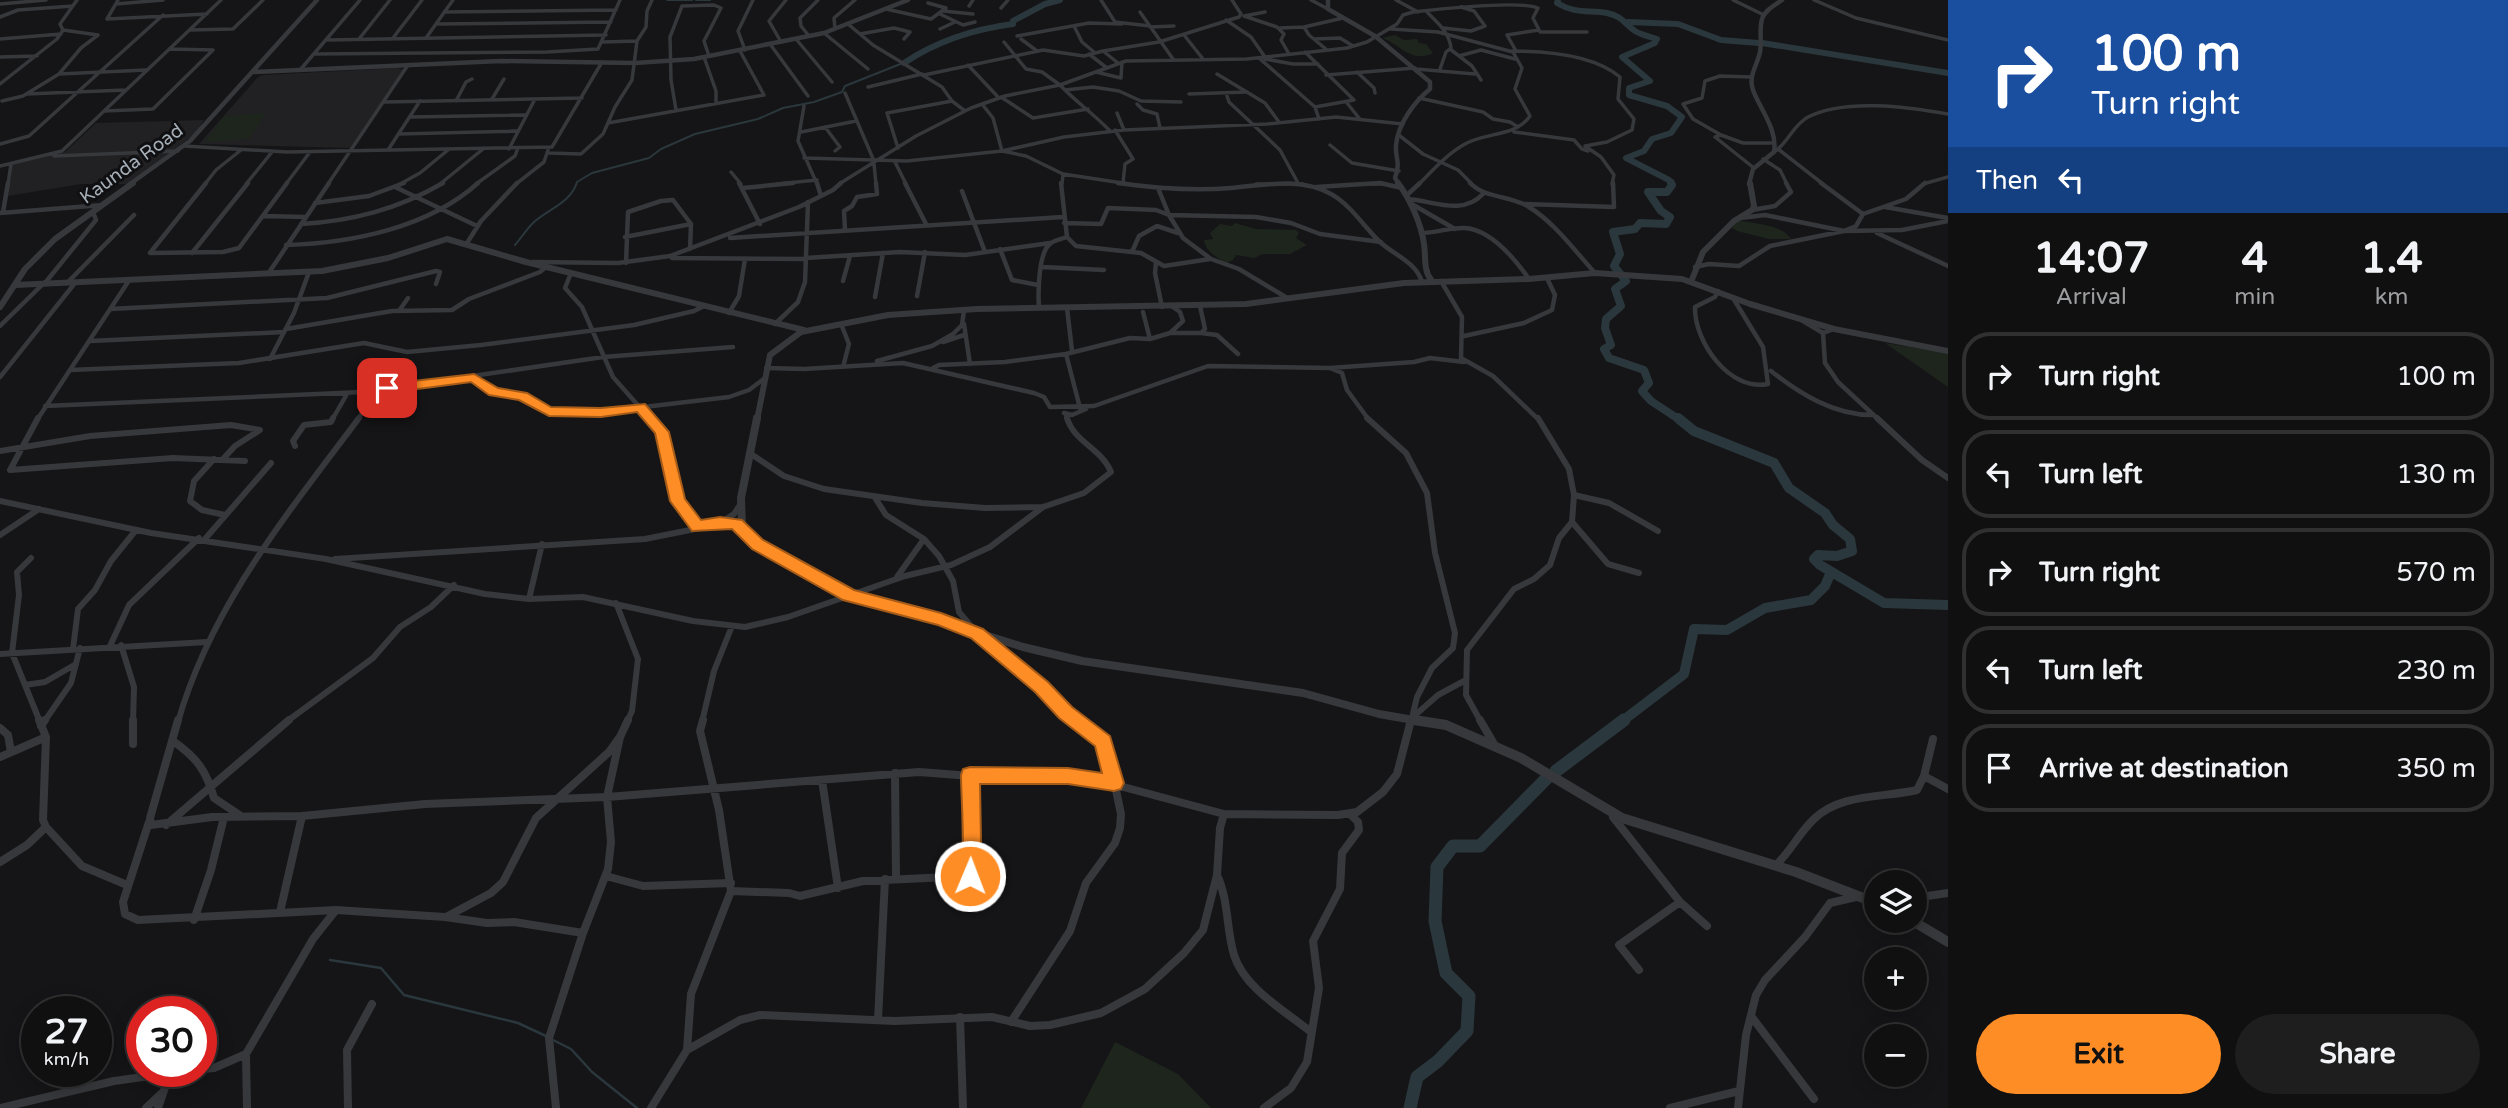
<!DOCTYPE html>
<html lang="en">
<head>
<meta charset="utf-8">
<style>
  :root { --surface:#101011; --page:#1e1e1f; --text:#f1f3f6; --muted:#9c9d9f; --line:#303031; --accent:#ff8d25 }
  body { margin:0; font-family:"Varela Round",sans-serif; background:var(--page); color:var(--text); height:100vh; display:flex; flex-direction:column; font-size:26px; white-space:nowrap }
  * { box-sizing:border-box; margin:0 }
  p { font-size:23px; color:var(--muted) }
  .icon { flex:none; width:38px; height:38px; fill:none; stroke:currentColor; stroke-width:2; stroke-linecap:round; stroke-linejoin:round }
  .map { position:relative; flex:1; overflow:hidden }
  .sheet { display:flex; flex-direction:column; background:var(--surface); width:560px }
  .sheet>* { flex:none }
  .banner { background:#1a4fa0; color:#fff; overflow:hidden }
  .buttons { position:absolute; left:1864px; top:870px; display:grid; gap:14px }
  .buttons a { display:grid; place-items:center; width:63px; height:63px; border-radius:50%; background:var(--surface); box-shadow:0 4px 18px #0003,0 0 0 2px var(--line); font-size:35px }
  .speed { position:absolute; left:21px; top:996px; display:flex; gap:14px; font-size:35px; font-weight:700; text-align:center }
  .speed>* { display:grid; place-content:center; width:91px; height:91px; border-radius:50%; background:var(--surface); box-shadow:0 4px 18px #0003,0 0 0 2px var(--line); line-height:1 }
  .speed small { font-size:18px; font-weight:400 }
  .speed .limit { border:10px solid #d22; background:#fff; color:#111 }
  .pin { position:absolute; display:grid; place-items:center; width:60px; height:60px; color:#fff; margin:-30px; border-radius:14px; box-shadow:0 4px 10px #0006 }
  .me { position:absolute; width:77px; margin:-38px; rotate:1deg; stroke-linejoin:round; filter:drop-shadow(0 0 5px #0008) }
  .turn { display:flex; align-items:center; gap:24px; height:147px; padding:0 28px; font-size:32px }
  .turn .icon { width:91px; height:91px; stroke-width:2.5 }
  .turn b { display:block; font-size:49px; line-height:60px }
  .then { display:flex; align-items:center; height:66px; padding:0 28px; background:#0003; gap:14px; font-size:26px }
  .eta { display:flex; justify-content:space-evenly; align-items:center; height:119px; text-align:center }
  .eta b { font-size:42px; font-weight:700; line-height:49px }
  .button { display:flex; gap:14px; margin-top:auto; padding:14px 28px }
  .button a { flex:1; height:80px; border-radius:42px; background:var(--accent); color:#111; font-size:28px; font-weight:700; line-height:80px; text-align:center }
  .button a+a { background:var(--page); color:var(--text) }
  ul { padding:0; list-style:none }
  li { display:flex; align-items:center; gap:21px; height:88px; margin:0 14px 10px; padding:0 14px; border:4px solid var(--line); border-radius:28px }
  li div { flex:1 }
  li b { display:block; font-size:26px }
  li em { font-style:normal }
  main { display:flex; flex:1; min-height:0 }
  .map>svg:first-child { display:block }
</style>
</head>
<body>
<main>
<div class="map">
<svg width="1948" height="1108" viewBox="0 0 1948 1108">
  <rect width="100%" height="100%" fill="#151517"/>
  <!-- built -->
  <path fill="#212124" d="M398,68l5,2 -52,78 -152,-4 59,-67 5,-2z
    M204,120l-8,13 -66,51h-49l-73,12 4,-32 53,-12 31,-29z"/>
  <!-- green -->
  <path fill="#1d251d" d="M1395,35l9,5 13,-1 2,4 7,1 7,9c-23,11 -34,-10 -51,-15z
    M266,113l-17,26 -44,3 19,-26z
    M1737,220c17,4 45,4 54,19h-22l-32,-8 -5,-3z
    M1235,223l21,6 40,1 3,3 -3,5 11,7 -17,9h-27l-9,4 -18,-3 -3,5 -6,3c-10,-5 -21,-11 -23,-23l9,-1 -3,-6 10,-9 12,2z
    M1885,343l63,10v34z
    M1115,1042l63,32 33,34h-130z"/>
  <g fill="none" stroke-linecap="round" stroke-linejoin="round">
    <!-- stream-far1 -->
    <path stroke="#2a373c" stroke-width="2" d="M667,0h25
      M696,0h14
      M515,245c6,-7 11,-15 18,-22 15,-14 38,-20 44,-41l15,-9 57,-15 12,-9 34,-15 63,-15 25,-11 31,-6 28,-10 3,-6 58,-23"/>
    <!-- stream -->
    <path stroke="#2a373c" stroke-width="2.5" d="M330,960l51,8 23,27 114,28 30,14
      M553,1040l18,9 21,23 45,36"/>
    <!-- river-far3 -->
    <path stroke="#2a373c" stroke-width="6" d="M1558,0l-1,3c18,11 31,7 50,10 15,3 18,11 28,18 6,4 16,6 22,8l-2,4 -33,14 28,24 -21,7v7l38,11 15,11 -11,16 -19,6 -8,12 -18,7 43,22 3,4
      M1628,22l50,2 43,16 38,3
      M1762,43l186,30
      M904,63c33,-22 70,-34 109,-39v-3l32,-17 15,-4"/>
    <!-- river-far2 -->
    <path stroke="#2a373c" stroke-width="8" d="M1671,183l1,2 -5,7h-19l13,19 9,6 -4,7 -26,-1 -5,6 -22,3 7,22 -6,12 12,15 -11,8 6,17 -15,13 -1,9 6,17 -7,4 5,9 35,12 5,13 -7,8 9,10 29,19"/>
    <!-- river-far1 -->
    <path stroke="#2a373c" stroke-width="10" d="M1678,418l16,13 80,32 15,25 36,25 8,12 17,14 2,12 -15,5 -19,-1 -4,4 6,6 64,38 64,2
      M1621,722l63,-48 10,-45 33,1 38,-22 46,-8 14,-14 6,-14"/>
    <!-- river -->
    <path stroke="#2a373c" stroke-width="13" d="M1556,771l68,-51
      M1410,1108l7,-31 21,-16 29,-30 2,-35 -23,-23 -11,-52 2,-54 16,-21h27l68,-69"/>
    <!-- minor-far3 -->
    <path stroke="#36383c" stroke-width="3.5" d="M118,0l-11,19 100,-5
      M1101,0l14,22 35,4
      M1311,0l17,9
      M1396,0l22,12
      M1733,0l31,15
      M1814,0l42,18 92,22
      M0,4l46,-4
      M116,4l47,-4
      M969,6l4,-6
      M1001,8l7,-8
      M886,9l45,10 15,-11 -18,-5
      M943,11l30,3
      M444,12l172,-2
      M1140,12l33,47
      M1427,12c11,11 22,20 24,36l-5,4 -6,17
      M940,14l23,11 12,-3
      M1244,16l33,11 7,7 -3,6 8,14
      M1244,16l21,-4
      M0,17l18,-7 55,-4
      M1226,20l25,17 14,20
      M436,24l175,-2
      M848,24l25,21 69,42 10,14 13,10
      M1074,26l8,16 12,10
      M1150,27l24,-1
      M1304,27l5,8 18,15
      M1280,28l24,-1 39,-9
      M1443,28l28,3 14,-5 -11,-15 -13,-4
      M835,29l-1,-11 21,-18
      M940,29l15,-7
      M1391,29l47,3 75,20 9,16 -7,21 15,27c-14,21 -44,16 -65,28 -18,10 -32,26 -46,40
      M63,30l35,5 -17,13 -22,26 87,-4
      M190,30l43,-1 30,-29
      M824,33l44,36
      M860,34l34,-6 16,4 -6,7
      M1184,35l19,24
      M809,36l-8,-10 -1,-8 18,-18
      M1017,36l72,-13 33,1
      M393,38l29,-38
      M426,38l27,-38
      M0,39l61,-5
      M359,39l31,-39
      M796,39l36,43
      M1021,39l16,12
      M1314,39l26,-1 13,8
      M326,40l280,-5
      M603,42l34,-1
      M781,42l-12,-21 17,-21
      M1004,42l22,27 16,3 18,13
      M770,44l38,52
      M1450,49l22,17 9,14
      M745,50l-7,-19 15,-31
      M1103,51l56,-9 80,-25 2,-3 -9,-14
      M1511,51c34,0 82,3 109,26l-2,22 16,20 -2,11 -25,12 -22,4 16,11 13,18 -2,9
      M1516,51l-9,-16 32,-5
      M1305,52l49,48 -39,7
      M314,54l233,-2 51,-3 22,-49
      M1089,54l18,14
      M1459,56l22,-6 34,9
      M0,57l37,-1
      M704,57l12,34v12
      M1259,58l56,49 4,12
      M1265,59l28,5h25
      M968,65l31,33
      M1416,69l59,5
      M300,70l60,-70
      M1096,72l25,6 1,-16
      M1357,72l17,16 1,5
      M1217,74l48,29 14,19
      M924,75l119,-25 41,6 19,-5 15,12
      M1326,75l89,-7
      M0,84l57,-45 6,-9 -3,-6 17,-24
      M868,87l54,-13
      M1065,90l28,-3 26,4 22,10 40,1
      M845,93l29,68
      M1226,93l3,9 51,48 18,33
      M26,94l100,-4
      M1189,94l57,-2
      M1001,97l32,21 55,-9
      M1419,98l64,14 10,7 17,3 8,5
      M492,99l12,-20
      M2,101l21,-5 36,-22
      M456,101l10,-19 6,-3
      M385,102l197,-4
      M1347,103l12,15
      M982,104l11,14 9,33 62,-14 60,-7 143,-6 69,-7 67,7
      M1137,104l6,6 14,4 3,14
      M804,106l-6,35 19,43
      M676,110l-5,-30 -1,-43 12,-31 32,-1 7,3 -17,33 5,15
      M104,111l49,-2 60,-59 -43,-1
      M1117,113l7,17
      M410,117l115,-2
      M608,123l156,-28 -24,-44
      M825,127l15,20 -5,4
      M1115,130l18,29 -8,5 -2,19
      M1110,131c-16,-17 -34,-29 -50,-46l66,-24 121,-2 100,-11 20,-6 30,-18 6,-9 10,-3c27,-3 105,-12 125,-4l-5,10 7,14h47
      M801,132l55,-11
      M1514,132l60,8 8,9 6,2
      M399,134l118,-3
      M1721,135l-28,-16 -10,-15 19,-6 3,-17 15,-5 31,1
      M1400,136l23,18 35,16 14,14
      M0,144l29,-8 134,-121
      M1330,145l22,18 47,8
      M184,146l103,6 265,-5 50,-85
      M898,148l-11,-35 65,-12
      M509,149l26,-50
      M1778,149l45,35
      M388,150l32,-49
      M1774,152c14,-9 19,-27 34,-35 37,-19 100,-10 140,-3
      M549,153l32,1 22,-20 12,-27 17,-27 5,-39 9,-14 1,-16 5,-11
      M54,156l124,-5
      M804,158l103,3 95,-10 24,5 37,18 66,10
      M1763,159l17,11 7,14
      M895,162l11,22
      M874,164l2,20
      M0,166l62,-15 159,-151
      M1754,168l-39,-31 6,-2 22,8h31
      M731,172l10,12
      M8,184l3,-20
      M205,184l11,-14 25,-20
      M246,184l26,-32
      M286,184l24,-32
      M328,184l80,-119
      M400,184l20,-11 28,-23
      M440,184l43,-35
      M476,184l39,-28 3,-8
      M516,184l28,-22 4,-12
      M777,184l40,-4
      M839,184l77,-48 55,-28 34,-12 55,-11
      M1062,184l1,-10
      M1256,184h47
      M1359,184h27
      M1923,184l25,-7"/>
    <!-- minor-far2 -->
    <path stroke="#36383c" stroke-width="4.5" d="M206,183l-56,70 73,-1 16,-4 48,-65
      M739,183l21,41
      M817,183l4,13
      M905,183l21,41
      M1118,183c35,5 77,8 113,5 33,-3 69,-11 100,6 20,11 33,33 49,48 14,13 36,20 42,40
      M1470,183c16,16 40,12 59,24 26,16 46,44 66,66
      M1821,183l42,31
      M395,187l82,39
      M1316,187l64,-4 22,5
      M743,188l50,-5
      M1158,188l11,27 14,23 28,21 28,10 50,30
      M962,191l23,61
      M1407,195l13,-12
      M1408,199c26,2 54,17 75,-5
      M315,203l54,-7 35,-13
      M1410,203l45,26
      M1525,204l89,3 -1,-24
      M1885,207l63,11
      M1752,210l23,-4 16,-14 -5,-9
      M3,212l5,-29
      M0,213l103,-8
      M263,216l42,1
      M1740,218l25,-3 79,16 12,-5 7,-12 43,-15 19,-16
      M1064,223l37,1 7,-16 48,2 13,5 87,2 35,6 29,11 61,8
      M301,224c52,-3 97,-15 142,-41
      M845,230l-1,-19 8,-5 5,-9 20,-3 -1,-11
      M1421,233c15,0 30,-6 44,-5 26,2 50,31 64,51
      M1877,233l71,33
      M625,237l66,-13
      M1067,237l9,9 65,7 23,13 46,-7
      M730,238l333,-21
      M467,243l14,-22 36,-38
      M286,245c66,-2 142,-17 192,-62
      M1000,249l12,31 26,5
      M1132,252l7,-16 18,-10 21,7
      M192,253l56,-70
      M672,258l134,1
      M806,258l94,-6 65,3 85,-12
      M532,262l86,1 52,-7 129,-49 34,-17 8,-7
      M1156,262l-1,11 7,34
      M626,263l2,-51 33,-11 12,-1 18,24 -1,25
      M1042,267l62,3
      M1695,267l14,-3 30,2 31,-20 74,-15 58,-1 46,-9
      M571,273l-6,15 17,19 31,70 38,43
      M268,274l61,-91
      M843,281l7,-25
      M1441,281l21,36 -1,41 32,18 46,44
      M45,283l51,-63 -3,-8
      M67,283l67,-68
      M1718,291l-3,6 -20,10c-1,35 35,85 73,77l-5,-37 -30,-49
      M917,296l8,-44
      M875,297l8,-44
      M1200,306l5,23 -4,4 16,2 21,19
      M1173,307l7,5 3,9 -13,12h31
      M1039,308c-1,-14 -1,-57 12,-65 4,-3 11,-4 16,-6l-6,-54
      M1067,308l5,43
      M110,309l217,-11 109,-27 4,1 -4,12
      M399,311l9,-13
      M1143,312l7,27
      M729,313l10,-17 6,-37
      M1803,321l20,12
      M775,324l23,-22 7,-20 3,-80
      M841,324l8,20 -6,23
      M964,324l6,40
      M0,326l44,-43
      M286,329l106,-18 60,-1 17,-11 71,-27 6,-5
      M1834,329l-11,4 2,30 13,19 41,38
      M1464,336l60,-13 28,-13 3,-15 -8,-17
      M90,341l194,-9
      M943,342l21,-7
      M1066,354l14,54
      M270,359l24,-46 15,-41
      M877,361l55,-15 21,-12 9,-9 2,-15
      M766,368l38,1 99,-6 131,30 10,4 6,10 44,-1 114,-40 122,2 84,-6 16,-4 34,4
      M933,368l6,-3 66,-3 61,-8 64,-16 20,1 20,-6
      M1330,368l12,5 5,17 22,30
      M70,370l169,-7 125,-20 43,9 74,-7 153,-20 60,-14 10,-5
      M1771,371c29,23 63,44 101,44
      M0,377l75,-94
      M474,378l20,14 28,4 24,14 55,2 128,-15 20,-7 16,-12
      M45,406l318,-14 240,-35 130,-10
      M1064,413l8,2 14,-6
      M1066,415l1,5
      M37,420l91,-138
      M332,420l15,-26
      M357,420l18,-24 12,-8"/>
    <!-- minor-far1 -->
    <path stroke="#36383c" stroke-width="6" d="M38,418l-28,52 163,-12 72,3
      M649,418l13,14 15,69 20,26
      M1367,418l39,35 21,40 8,60 20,80 -2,15 -21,20 -15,29 -6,25
      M1877,418l45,42 26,18
      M295,446l-2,-5 11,-16 27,-3 2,-4
      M0,451l90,-15 141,-11 29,5 -25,16 -12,13
      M751,454l33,22 40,13 98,14 63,5 58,-1 41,-14 27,-21c-9,-23 -37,-30 -44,-54
      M214,459l-20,22 -4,20 12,9 23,5
      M1574,495l35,8 49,28
      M874,496l12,19 38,24 15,17 14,25 6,31 18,21 100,89
      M0,501l151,32 175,26 159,35 44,5 54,-2 110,24 52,6 43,-10 117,-41 46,-11 39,-18 53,-40
      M722,522l12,-8 6,-9
      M1572,522l36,42 31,9
      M0,535l39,-26
      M205,539l66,-76
      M31,558l-14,14 2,23 -7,58 28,69
      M335,559l310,-20 85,-17 12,5
      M897,577l27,-38
      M529,599l13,-55
      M616,603l22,56 -6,52 -5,11
      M121,645l13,42 -1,35
      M110,646l19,-41 70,-67
      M73,649l5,-40 17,-19 16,-29 25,-31
      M0,654l207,-12
      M25,685l20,-3 31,-18
      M1413,717l25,-22 26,-14
      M44,722l27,-39 9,-35
      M178,722c33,-116 110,-209 181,-304
      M286,722l87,-64 27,-31 31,-20 23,-22
      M702,722l12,-51 18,-45
      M1481,722l-15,-27 1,-45 47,-61 20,-10 16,-14 9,-27 13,-16 2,-27 -5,-26 -31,-51"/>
    <!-- minor -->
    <path stroke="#36383c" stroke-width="8" d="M39,720l7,17 -3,83 3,7 36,39 45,19
      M178,720l-28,98 1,7 61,-8 90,-1 123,-12 182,-7 312,-25 65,5 106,1 134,36 114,1 19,-3 26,-20 14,-18 14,-54
      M1480,720l14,24
      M41,726l4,-6
      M0,728l8,7 3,17
      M173,741c24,17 33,29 41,57l27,18
      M133,744v-24
      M0,757l46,-20
      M895,773l1,106
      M1924,776l24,13
      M822,780l16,108
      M1613,817l67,85 27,24
      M149,822l-26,80 2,12 13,6 198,-10 109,7 42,6 27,-1 69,11
      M166,825l123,-105
      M0,862l27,-17 19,-18
      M1776,865c15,-14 23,-32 38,-46 27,-26 69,-21 103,-29l7,-14 9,-37
      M1217,875c12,26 9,53 17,80 10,33 51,56 77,77
      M606,876l37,10 88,-3
      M731,891l58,2 11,3 63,-15 107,-5 4,-7 -4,-94
      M1914,898l34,-5
      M280,912l22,-96
      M446,917l45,-24 12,-11 33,-64 73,-66 10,-14
      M194,920l17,-50 13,-53
      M1639,970l-20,-25 61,-43
      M1751,1016l63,83
      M960,1017l3,91
      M878,1020l7,-141
      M1011,1022l59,-91 16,-48 29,-40 5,-15 1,-14 -13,-62 -5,-10 -28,-22
      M687,1050l53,-30 20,-5 135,6 97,-4 38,9 20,-1 51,-12 44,-24 39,-36 19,-23 14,-55 3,-47 4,-14
      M201,1069l13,-1 32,-14
      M0,1108l114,-27 72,-10
      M146,1108l16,-15
      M158,1108l12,-35
      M247,1108l-1,-54 67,-115 23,-29
      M348,1108l-1,-58 25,-46
      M556,1108l-7,-70 34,-105 25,-64 3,-27 -4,-45 13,-60 8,-17
      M651,1108l36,-58 4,-56 40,-103 -12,-81 -19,-79 3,-11
      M1264,1108l27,-20 16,-26 12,-74 -6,-47 27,-52 2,-36 17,-23 -1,-8 -8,-8
      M1670,1108l69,-17
      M1738,1108l8,-73 10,-40 9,-15 40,-43 25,-34 26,-6"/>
    <!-- tertiary-far3 -->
    <path stroke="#36383c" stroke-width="4.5" d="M1328,0v9l47,27 55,46v7c-16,13 -32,35 -34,56 -1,15 5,15 -1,33l4,6
      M253,72l248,-11 134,2 59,-4 130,-26 84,-33
      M130,184l60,-43 127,-141
      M1749,184l4,-15 21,-17c4,-22 -14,-43 -21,-62 -5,-14 4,-24 7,-38 2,-10 -1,-23 2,-33 3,-9 13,-14 20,-19"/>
    <!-- tertiary-far2 -->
    <path stroke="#36383c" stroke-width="6" d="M1398,183c12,16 23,40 26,61 2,13 -1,27 8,37
      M1691,282l12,-30 31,-31 18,-11 2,-4 -4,-23
      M15,285l307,-14 66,-13 59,-19 79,23 278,68
      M0,307l25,-38 30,-30 78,-56
      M757,420l13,-65 31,-23 87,-17 89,-6 269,-5 158,-21 125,-4 66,-6 87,6 68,25 84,25 114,22"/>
    <!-- tertiary-far1 -->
    <path stroke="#36383c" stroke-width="8" d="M757,418l-16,80 1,29 16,18 74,42 191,60 59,14 221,32 76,21 46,8"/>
    <!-- tertiary -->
    <path stroke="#36383c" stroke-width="10" d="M1414,720l32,5 75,33 101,60 174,54 80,31
      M1911,920l37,22"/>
  </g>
  <!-- route -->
  <path fill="#ff8d25" stroke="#a65c18" stroke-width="2" d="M474,374l24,14 29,5 24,14 50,1 44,-4 24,28 16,67 16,21 19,-3 22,3 21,20 91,50 87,23 42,16 65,53 24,25 38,29 14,47 -3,6 -7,2 -46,-7h-88l1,59 3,26 -7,13 -7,3 -7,-3 -3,-6c6,-14 1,-81 1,-101l2,-6 7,-2 98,1 34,5 -7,-27 -36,-28 -24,-26 -64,-54 -33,-13 -95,-25 -91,-51 -20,-20 -40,2 -22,-30 -15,-68 -18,-21 -36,5 -52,-1 -30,-16 -30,-5 -18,-13 -84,11 -7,-5 7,-4z"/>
  <g text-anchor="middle" stroke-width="6" stroke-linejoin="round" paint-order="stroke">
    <!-- far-street labels -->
    <g font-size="19" fill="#a6afb8" stroke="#101012">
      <text transform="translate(131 163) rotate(-36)" y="7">Kaunda Road</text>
    </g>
  </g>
</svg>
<div class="buttons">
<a><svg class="icon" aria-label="layers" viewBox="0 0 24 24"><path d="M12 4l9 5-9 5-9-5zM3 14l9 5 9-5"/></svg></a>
<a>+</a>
<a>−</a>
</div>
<div class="speed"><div>27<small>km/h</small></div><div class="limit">30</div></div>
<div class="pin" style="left:387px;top:388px;background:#d93025"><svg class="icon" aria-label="arrive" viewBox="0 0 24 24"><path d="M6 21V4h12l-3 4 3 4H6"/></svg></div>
<svg class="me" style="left:970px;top:876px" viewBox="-20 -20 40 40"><circle r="17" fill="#ff8d25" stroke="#fff" stroke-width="3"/><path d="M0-11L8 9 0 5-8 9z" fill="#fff"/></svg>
</div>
<section class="sheet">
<div class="banner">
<div class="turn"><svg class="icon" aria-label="right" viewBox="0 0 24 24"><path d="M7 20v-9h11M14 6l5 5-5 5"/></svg><div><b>100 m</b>Turn right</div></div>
<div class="then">Then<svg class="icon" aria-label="left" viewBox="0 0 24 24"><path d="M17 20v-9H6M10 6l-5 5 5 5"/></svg></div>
</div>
<div class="eta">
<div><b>14:07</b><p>Arrival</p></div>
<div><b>4</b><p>min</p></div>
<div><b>1.4</b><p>km</p></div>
</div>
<ul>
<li><svg class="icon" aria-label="right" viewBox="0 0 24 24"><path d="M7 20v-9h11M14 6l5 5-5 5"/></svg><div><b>Turn right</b></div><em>100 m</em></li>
<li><svg class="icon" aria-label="left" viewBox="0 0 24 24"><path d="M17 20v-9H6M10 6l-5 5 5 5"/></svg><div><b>Turn left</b></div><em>130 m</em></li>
<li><svg class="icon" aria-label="right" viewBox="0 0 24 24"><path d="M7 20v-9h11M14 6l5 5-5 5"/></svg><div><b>Turn right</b></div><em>570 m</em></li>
<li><svg class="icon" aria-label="left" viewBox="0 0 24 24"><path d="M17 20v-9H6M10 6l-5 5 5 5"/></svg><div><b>Turn left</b></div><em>230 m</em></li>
<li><svg class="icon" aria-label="arrive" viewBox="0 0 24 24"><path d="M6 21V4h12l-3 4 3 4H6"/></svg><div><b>Arrive at destination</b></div><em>350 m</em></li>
</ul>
<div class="button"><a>Exit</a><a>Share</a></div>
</section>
</main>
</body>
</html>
